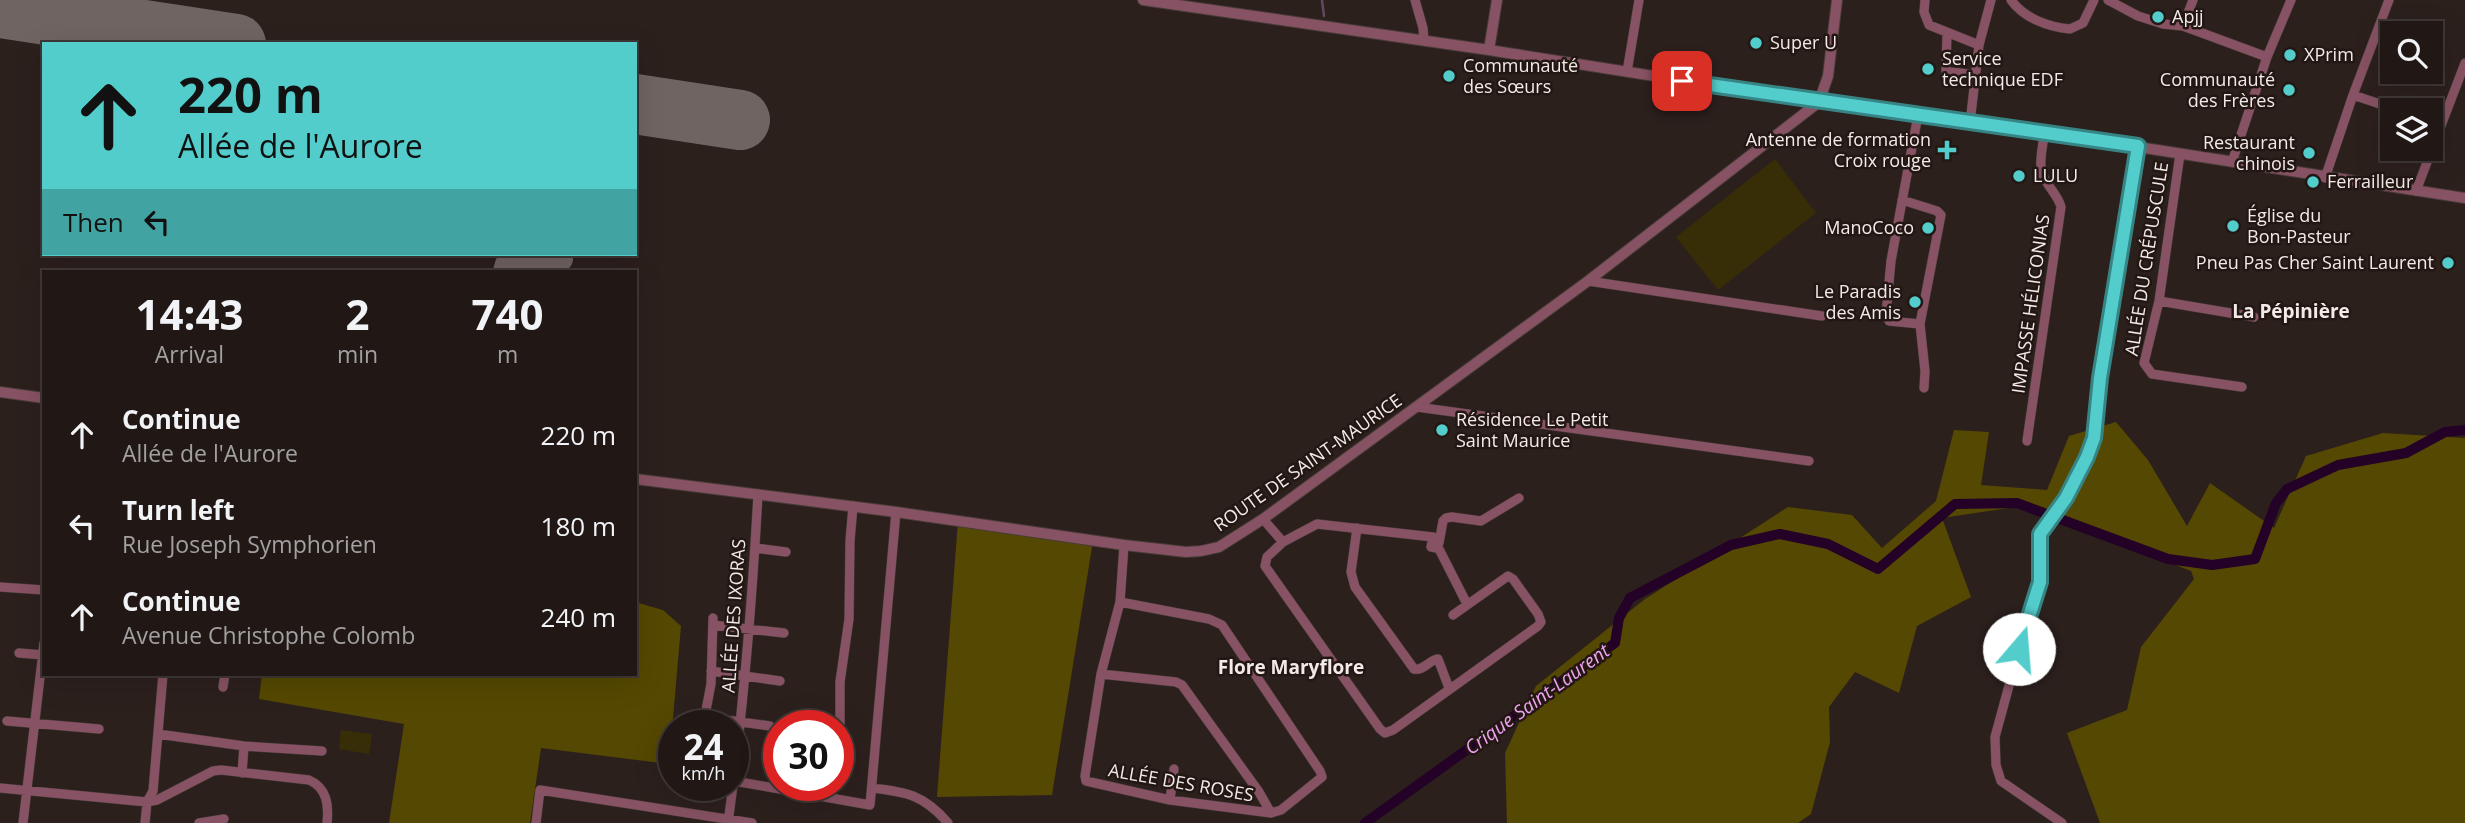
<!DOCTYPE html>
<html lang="en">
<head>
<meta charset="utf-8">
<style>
  :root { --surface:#211816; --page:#29211f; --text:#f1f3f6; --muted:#a2a0a1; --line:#3e3735 }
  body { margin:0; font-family:"Open Sans",sans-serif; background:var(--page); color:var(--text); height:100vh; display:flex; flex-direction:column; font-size:26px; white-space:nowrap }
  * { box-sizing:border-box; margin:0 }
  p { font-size:23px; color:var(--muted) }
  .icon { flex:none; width:38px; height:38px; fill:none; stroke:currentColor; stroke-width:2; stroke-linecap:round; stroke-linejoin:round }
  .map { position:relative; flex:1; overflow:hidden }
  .details { position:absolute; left:42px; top:270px; width:595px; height:406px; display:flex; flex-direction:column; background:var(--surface); border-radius:0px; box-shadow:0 7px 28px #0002,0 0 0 2px var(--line) }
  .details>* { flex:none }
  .hud { position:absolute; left:42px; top:42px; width:595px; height:214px; border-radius:0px; box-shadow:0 7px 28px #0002,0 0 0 2px var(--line); background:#53cdcb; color:#111; overflow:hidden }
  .tools { position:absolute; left:2380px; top:21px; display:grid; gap:14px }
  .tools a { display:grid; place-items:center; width:63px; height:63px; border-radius:0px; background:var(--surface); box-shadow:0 7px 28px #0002,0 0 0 2px var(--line); font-size:35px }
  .speed { position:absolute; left:658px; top:710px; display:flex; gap:14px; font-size:35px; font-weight:700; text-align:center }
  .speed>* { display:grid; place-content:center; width:91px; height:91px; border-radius:50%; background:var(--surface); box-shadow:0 7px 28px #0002,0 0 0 2px var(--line); line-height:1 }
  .speed small { font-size:18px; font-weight:400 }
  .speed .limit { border:10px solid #d22; background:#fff; color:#111 }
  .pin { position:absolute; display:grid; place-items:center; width:60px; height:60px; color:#fff; margin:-30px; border-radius:14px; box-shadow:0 4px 10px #0006 }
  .me { position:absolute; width:77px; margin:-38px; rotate:18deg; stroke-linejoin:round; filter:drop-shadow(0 0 5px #0008) }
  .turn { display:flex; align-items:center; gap:24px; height:147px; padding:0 21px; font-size:32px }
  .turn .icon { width:91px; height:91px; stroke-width:2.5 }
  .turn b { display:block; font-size:49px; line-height:60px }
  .then { display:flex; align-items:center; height:66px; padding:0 21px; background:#0003; gap:14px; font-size:26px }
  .eta { display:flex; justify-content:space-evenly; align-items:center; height:119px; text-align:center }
  .eta b { font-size:42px; font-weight:700; line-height:49px }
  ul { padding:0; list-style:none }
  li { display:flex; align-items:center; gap:21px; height:91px; padding:0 21px }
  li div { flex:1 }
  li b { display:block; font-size:26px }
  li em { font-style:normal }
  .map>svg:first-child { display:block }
</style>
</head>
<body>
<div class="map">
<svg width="2465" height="823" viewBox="0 0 2465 823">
  <rect width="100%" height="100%" fill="#2c201d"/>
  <!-- green -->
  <path fill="#372e07" d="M1775,159l41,54 -98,77 -42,-53z
    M341,730l31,4 -3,20 -30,-5z"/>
  <!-- forest -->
  <path fill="#554802" d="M2116,422l32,38 39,66 23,-43 64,45 32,-72 77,-23 82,5v385h-365l-33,-90 60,-23 14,-63 53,-68 -3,-8 -169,-65 -80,12 29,79 -54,29 -18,67 -44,-21 -26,35 1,35 -19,72 -13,9h-291l-2,-70 31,-67 109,-87 143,-92 64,8 30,33 54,-47 18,-71 35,2 -8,53 66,5 22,-54z
    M958,521l135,20 -41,254 -115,2z
    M635,602l28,8 18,16 -12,138 -128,-16 -11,75h-141l15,-99 -145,-25 3,-25h373z"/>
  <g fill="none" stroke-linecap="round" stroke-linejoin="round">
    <!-- stream -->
    <path stroke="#624760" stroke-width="2.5" d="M1322,0l2,16"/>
    <!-- canal -->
    <path stroke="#240126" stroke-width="10" d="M1365,823l250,-180 4,-25 11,-20 101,-53 49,-11 48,10 50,25 77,-65 62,-1 151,56 44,6 43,-6 21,-56 11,-14 51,-24 68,-12 39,-21 20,-2"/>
    <!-- taxiway -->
    <path stroke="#706462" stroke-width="24" d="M702,114l27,19h5l6,-3v-10
      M505,271l2,-7c18,-9 37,5 54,-5"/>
    <!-- runway -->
    <path stroke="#706462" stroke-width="60" d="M0,8l236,36
      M635,104l105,16"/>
    <!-- minor casing -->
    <g stroke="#483c39" stroke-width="10">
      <path id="minor" d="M1415,0l8,28 1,13
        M1925,0l-1,12 5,13 50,20
        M2011,0c13,18 37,27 59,29l13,-6 11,-23
        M2108,0l30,16 25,8 20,2 84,31
        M2183,26l10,-26
        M1947,32l-1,39 28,4
        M1627,72l12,-72
        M2353,95l45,15
        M1918,115l-27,146 -5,53 3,7 31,3
        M1970,123l9,-78 12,-45
        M2180,154l-21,147 -15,62 8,11 90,13
        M2232,162l35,-105 24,-57
        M2325,178l28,-83 36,-95
        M2416,191l49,-128
        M1902,200l35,11 4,4 -21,109 5,47 -1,17
        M1588,281l234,35
        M2159,301l95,16
        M1417,407l392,54
        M2027,441l34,-234c-3,-12 -13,-20 -18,-31 -5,-12 0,-29 1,-42
        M1263,519l20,23
        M1357,528l-6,44 4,15 59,82c10,2 15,-9 24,-10l11,29
        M1431,547l2,-10 -116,-13 -34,18 -16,15 -2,9 115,163 5,4 8,-3 145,-104 3,-4 -3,-8 -25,-35 -5,-3 -55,39
        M1431,547l8,-4 4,-22 3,-3 6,-1 29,4 38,-23
        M1431,547l8,2 28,55
        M755,548l31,4
        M0,587l44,3
        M1120,602l89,17 13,6 98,146 2,6 -41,33 -10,3 -101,-13 -84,-19 -1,-5 16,-102 19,-72 4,-57
        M713,625l71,8
        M19,653l25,2
        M711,671l69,10
        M1101,674l75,8 6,3 77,107 12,21
        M223,687l2,-13
        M705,717l65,9
        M7,721l92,8
        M703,726l8,-42 2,-66
        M158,734l86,12 78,5
        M840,734v-52l9,-63 1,-78 3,-35
        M242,773l2,-27
        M734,781l136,24 26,-293
        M0,788l147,14 10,-2 56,-29 8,-1 88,10c18,8 20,25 18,43
        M872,788c35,4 52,7 76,35
        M1170,800l4,-31
        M23,823l21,-180
        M145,823l2,-21 6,-11 10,-117
        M199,823l25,-4
        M536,823l4,-33 212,33
        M728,823c15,-109 24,-219 30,-329
        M2062,823l-61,-42 -5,-16 -1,-28 24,-88 21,-67v-48l26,-36 21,-41 7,-19 6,-60 38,-231"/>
    </g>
    <!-- tertiary casing -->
    <g stroke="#483c39" stroke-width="12">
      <path id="tertiary" d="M1143,0l346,50 330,52 319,45 327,51
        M1489,50l8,-50
        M0,392l44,6
        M635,479l261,33 228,33 62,7 15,-1 18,-4 44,-28 325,-238 231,-179 9,-26 9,-76"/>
    </g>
    <!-- minor -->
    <use href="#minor" stroke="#875263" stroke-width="9"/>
    <!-- tertiary -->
    <use href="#tertiary" stroke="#875263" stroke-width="10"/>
  </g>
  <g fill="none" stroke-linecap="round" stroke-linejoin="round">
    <!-- route casing -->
    <g stroke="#368584" stroke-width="18">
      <path id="route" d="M1682,81l456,65 -38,232 -6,60 -7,19 -21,41 -26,36v48l-21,67"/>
    </g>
    <!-- route -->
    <use href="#route" stroke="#53cdcb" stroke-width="12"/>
  </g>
  <!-- markers -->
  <g fill="#53cdcb" stroke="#231714" stroke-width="2.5">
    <circle cx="2158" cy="17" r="7"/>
    <circle cx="1756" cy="43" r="7"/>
    <circle cx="2290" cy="55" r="7"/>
    <circle cx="1928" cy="69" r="7"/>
    <circle cx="1449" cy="76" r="7"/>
    <circle cx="2289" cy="90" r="7"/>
    <path d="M1943.5 139.5h7v7h7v7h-7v7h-7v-7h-7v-7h7z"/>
    <circle cx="2309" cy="153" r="7"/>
    <circle cx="2019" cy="176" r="7"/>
    <circle cx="2313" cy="182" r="7"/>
    <circle cx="2233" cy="226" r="7"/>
    <circle cx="1928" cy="228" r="7"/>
    <circle cx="2448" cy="263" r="7"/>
    <circle cx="1915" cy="302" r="7"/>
    <circle cx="1442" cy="430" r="7"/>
  </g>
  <g text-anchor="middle" stroke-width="5" stroke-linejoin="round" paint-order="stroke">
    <!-- poi labels -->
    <g font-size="18" fill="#f3eae8" stroke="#231714" text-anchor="start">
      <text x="2172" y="23">Apjj</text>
      <text x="1770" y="49">Super U</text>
      <text x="2304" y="61">XPrim</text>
      <text x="1942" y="65">Service<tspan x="1942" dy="21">technique EDF</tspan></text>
      <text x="1463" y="72">Communauté<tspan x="1463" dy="21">des Sœurs</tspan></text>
      <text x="2275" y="86" text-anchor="end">Communauté<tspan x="2275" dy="21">des Frères</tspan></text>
      <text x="1931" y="146" text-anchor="end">Antenne de formation<tspan x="1931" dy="21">Croix rouge</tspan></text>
      <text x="2295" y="149" text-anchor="end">Restaurant<tspan x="2295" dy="21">chinois</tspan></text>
      <text x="2033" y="182">LULU</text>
      <text x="2327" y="188">Ferrailleur</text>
      <text x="2247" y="222">Église du<tspan x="2247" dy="21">Bon-Pasteur</tspan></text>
      <text x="1914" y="234" text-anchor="end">ManoCoco</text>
      <text x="2434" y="269" text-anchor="end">Pneu Pas Cher Saint Laurent</text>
      <text x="1901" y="298" text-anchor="end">Le Paradis<tspan x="1901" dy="21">des Amis</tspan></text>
      <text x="1456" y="426">Résidence Le Petit<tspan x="1456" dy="21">Saint Maurice</tspan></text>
    </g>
    <!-- street labels -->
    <g font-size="18" fill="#f3eae8" stroke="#231714">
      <text transform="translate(2147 259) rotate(-81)" y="6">ALLÉE DU CRÉPUSCULE</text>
      <text transform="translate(2031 304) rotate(-82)" y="6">IMPASSE HÉLICONIAS</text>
      <text transform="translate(1308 463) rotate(-35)" y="6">ROUTE DE SAINT-MAURICE</text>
      <text transform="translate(734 616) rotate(-86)" y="6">ALLÉE DES IXORAS</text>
      <text transform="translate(1181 783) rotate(10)" y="6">ALLÉE DES ROSES</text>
    </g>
    <!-- neighbourhood labels -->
    <g font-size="19" font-weight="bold" fill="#f3eae8" stroke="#231714">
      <text x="2291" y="318">La Pépinière</text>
      <text x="1291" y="674">Flore Maryflore</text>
    </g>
    <!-- water labels -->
    <g font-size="19" font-style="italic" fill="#f0a4f0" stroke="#231714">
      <text transform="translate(1537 699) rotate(-36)" y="7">Crique Saint-Laurent</text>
    </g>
  </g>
</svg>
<div class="tools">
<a><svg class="icon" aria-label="search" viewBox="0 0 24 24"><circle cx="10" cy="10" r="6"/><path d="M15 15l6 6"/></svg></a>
<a><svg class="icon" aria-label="layers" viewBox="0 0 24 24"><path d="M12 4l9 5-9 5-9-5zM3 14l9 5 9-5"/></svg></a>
</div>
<div class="speed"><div>24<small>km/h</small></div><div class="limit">30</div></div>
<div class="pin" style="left:1682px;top:81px;background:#d93025"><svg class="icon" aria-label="arrive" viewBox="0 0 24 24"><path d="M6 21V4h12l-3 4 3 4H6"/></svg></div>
<svg class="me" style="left:2019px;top:649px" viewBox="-20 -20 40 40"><circle r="19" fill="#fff"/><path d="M0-13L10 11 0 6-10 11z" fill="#53cdcb"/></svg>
<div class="hud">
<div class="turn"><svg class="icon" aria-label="ahead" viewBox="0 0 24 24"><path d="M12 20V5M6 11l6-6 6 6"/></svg><div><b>220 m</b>Allée de l'Aurore</div></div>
<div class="then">Then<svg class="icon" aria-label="left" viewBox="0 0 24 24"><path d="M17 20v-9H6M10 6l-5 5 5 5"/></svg></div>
</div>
<section class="details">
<div class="eta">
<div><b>14:43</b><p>Arrival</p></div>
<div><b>2</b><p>min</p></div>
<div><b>740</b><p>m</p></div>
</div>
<ul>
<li><svg class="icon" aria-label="ahead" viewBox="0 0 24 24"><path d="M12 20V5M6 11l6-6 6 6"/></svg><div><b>Continue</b><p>Allée de l'Aurore</p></div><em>220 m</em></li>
<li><svg class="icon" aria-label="left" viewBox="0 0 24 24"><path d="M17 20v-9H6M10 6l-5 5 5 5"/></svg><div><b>Turn left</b><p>Rue Joseph Symphorien</p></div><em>180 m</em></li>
<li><svg class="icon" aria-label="ahead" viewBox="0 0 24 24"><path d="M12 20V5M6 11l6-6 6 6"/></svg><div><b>Continue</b><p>Avenue Christophe Colomb</p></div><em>240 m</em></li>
</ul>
</section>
</div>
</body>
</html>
